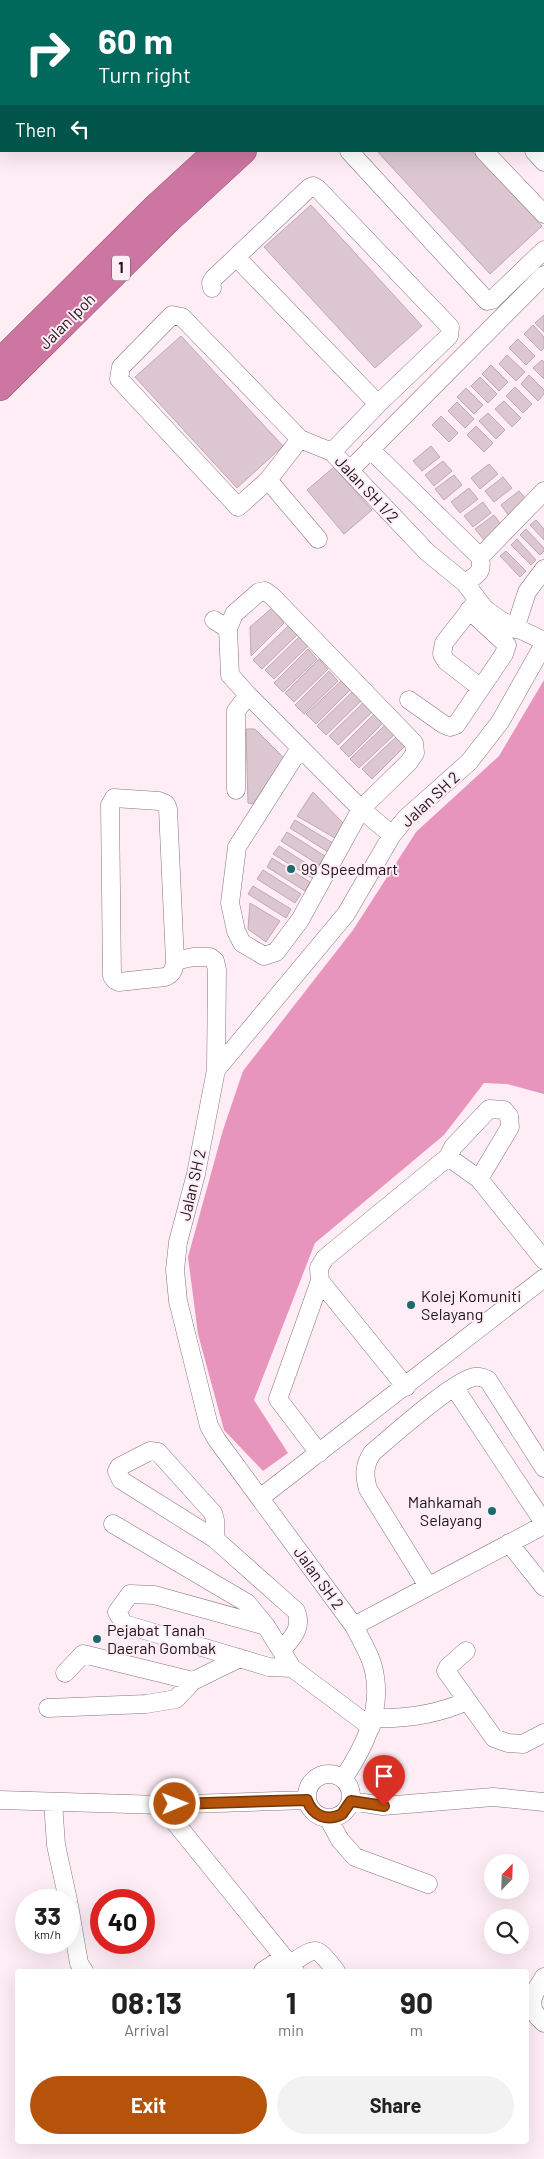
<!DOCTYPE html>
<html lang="en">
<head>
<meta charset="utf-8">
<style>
  :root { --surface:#fff; --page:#f2f2f2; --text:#222; --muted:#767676; --accent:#b45309 }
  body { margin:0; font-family:Barlow,sans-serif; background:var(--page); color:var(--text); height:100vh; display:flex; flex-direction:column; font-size:19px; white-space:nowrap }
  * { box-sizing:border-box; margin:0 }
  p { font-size:16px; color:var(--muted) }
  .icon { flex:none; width:28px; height:28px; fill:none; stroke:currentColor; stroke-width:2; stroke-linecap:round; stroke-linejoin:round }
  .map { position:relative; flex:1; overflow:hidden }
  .panel { position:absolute; left:15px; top:1969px; width:514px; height:175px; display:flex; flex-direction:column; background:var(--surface); border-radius:5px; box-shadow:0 5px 20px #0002 }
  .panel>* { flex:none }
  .hud { position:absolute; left:0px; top:0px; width:545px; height:152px; box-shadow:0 5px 20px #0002; background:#00695c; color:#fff; overflow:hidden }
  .needle { width:32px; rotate:23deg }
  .tools { position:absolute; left:484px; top:1854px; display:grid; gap:10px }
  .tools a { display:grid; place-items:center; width:45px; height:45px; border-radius:50%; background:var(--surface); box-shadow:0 5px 20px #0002; font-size:25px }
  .speed { position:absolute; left:15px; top:1889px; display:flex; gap:10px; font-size:25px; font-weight:700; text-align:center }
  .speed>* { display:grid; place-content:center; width:65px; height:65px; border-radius:50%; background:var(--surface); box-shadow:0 5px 20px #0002; line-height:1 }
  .speed small { font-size:12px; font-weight:400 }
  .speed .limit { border:8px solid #d22; background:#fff; color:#111 }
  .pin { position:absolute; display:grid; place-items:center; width:42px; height:42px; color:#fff; margin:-51px -21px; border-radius:50% 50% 50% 0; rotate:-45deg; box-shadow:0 0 5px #0007 }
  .pin .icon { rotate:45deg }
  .me { position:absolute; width:55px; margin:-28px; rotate:89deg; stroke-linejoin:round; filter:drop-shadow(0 0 4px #0008) }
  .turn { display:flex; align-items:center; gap:18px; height:105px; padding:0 15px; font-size:22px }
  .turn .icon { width:65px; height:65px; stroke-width:2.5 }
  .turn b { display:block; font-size:35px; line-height:42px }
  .then { display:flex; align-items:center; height:48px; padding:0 15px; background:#0003; gap:10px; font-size:19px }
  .eta { display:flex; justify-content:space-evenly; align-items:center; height:85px; text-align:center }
  .eta b { font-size:30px; font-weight:700; line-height:35px }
  .button { display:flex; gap:10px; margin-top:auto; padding:10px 15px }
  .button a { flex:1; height:58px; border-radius:30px; background:var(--accent); color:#fff; font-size:20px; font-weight:700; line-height:58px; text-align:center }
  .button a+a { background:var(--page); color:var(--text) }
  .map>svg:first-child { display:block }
</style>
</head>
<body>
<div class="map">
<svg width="544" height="2159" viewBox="0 0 544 2159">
  <rect width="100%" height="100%" fill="#ffedf5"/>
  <!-- forest -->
  <path fill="#e895bd" d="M544,680v414l-37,-10 -23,-1 -40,52 -129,108 -61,157 34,53 -25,18 -39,-41 -26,-96 -10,-77 35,-127 20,-59 110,-141 63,-98 83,-76z"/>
  <!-- building -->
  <path fill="#dcc7d0" stroke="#bea9b2" d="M500,0h44v29v-28h-46z
    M377,151h95l70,75 -52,48z
    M311,205l111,121 -47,42 -111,-121z
    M544,315v17l-9,-9z
    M533,325l11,12v11l-3,3 -17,-17z
    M181,336l102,110 -46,42 -102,-111z
    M518,339l17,17 -9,9 -17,-17z
    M507,355l18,17 -9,9 -17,-17z
    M542,360l2,2v17l-11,-11z
    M491,365l17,17 -9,9 -17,-17z
    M529,375l15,15v4l-6,7 -17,-17z
    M480,377l17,17 -9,9 -17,-17z
    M515,387l17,17 -9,9 -17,-17z
    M466,388l17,17 -9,9 -17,-17z
    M504,401l17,17 -9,9 -17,-18z
    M457,402l17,17 -9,9 -17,-17z
    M488,413l17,17 -9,9 -17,-18z
    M441,416l17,17 -9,9 -17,-17z
    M476,426l17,17 -9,9 -17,-17z
    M431,446l9,11 -18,14 -9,-10z
    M443,461l9,10 -18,15 -9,-11z
    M489,464l9,10 -18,15 -9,-11z
    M334,467l38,43 -28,24 -37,-44z
    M454,475l8,10 -18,15 -9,-11z
    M503,477l9,11 -18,14 -9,-11z
    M469,488l9,11 -18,14 -9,-11z
    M519,491l9,10 -19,15 -8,-11z
    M483,502l8,11 -18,14 -9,-11z
    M494,515l8,11 -18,14 -9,-11z
    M536,520l8,9v11l-14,-15z
    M526,529l18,19v3l-4,4 -20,-20z
    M517,539l19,21 -5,5 -20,-20z
    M506,551l20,20 -6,6 -20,-21z
    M272,608l12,15 -33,33 -1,-29z
    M288,626l9,9 -35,34 -9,-9z
    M300,636l9,9 -35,34 -9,-9z
    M308,649l9,10 -34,33 -9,-9z
    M319,659l9,10 -34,33 -9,-9z
    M329,671l9,10 -34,33 -9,-9z
    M341,681l9,9 -34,34 -10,-10z
    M352,692l9,9 -35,34 -9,-9z
    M363,703l9,9 -34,33 -9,-9z
    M374,714l9,9 -34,34 -9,-9z
    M385,725l9,10 -35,33 -9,-9z
    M246,729h9l29,29 -31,46 -5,-1z
    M397,736l9,9 -34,34 -10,-10z
    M313,792l31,32 -9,14 -38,-22z
    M295,820l38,23 -5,9 -38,-24z
    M287,832l38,24 -6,9 -38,-24z
    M279,846l38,24 -5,8 -39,-24z
    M272,858l38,24 -5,9 -38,-24z
    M263,870l38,24 -6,9 -38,-24z
    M253,886l38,23 -5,9 -38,-24z
    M250,903l30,18 -14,21 -18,-13z"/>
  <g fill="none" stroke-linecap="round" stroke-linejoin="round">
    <!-- minor casing -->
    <g stroke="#87747d" stroke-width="19">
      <path id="minor" d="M349,151l138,150 5,-1 52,-50
        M484,151l60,63
        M534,151l10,11
        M236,257l142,147
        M212,288l-1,-5 3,-5 95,-90 4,-2 5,3 132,138 -1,9 -71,68 -46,48
        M300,439l-32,41 -30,27 -119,-128 2,-12 51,-52 10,2 118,122 32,13 95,100 38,31 19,25 16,12 44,21
        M370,449l110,108c3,16 -2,17 -15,26
        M350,470l194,-195
        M268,480l50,59
        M480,557l64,-66
        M476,602l-32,41 -2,11 4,7 35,27
        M214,620l14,9
        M515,629l12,-37 17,-23
        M409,700l34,24 7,3 6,-2 48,-71 3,-9 -38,-35
        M300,748l-63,99 -7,56 6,28 6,12 22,13 12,-4 24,-32 61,-111 48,-47 6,-9 -1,-10 -142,-147 -7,-5 -6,1 -25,22 -6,15 2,46 18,20 113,114 31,26
        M236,790v-79l12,-16
        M175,961l-7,-152 -2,-5 -7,-3 -45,-3 -4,7 2,171 3,4 4,2 46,-5c8,-3 9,-8 10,-16l18,-4h17l5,4 2,9 -1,100
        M448,1157l31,22 65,81
        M320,1281l86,106
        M454,1387l90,136
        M319,1453l-41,-54 42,-118 -1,-13 6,-10 123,-101 5,-10 36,-38 15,1 5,6 1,11 -31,52
        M260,1498l284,-220
        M113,1524l134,79 19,23
        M215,1539v-19l-2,-7 -55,-61 -8,-1 -31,16 -2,4 4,9 94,59 81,72c7,17 -4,27 -14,39
        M509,1543l35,44
        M428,1586l-60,-97c-4,-14 -4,-23 4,-36 20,-17 80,-71 102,-76 5,-1 10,1 14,3l56,88
        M354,1626l190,-101
        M466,1651l-18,16 -2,4 48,67 14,5 15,1 21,-11
        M292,1668l-23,-1 -145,-43 -7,-12 13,-18 24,1 112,31 26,42 79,59
        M65,1673l18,-19 110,27 47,-23
        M48,1708l98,-4 30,-5 17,-18
        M374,1718c32,1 64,-4 93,-17
        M307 1796a22 22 0 1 1 44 0a22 22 0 1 1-44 0Z
        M343,1779c20,-30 38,-65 32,-102 -2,-18 -13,-35 -21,-51l-137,-186 -8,-14 -31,-125 -3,-31 3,-28 18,-68 20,-104 130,-156 46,-79 14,-17 63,-56 31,-40 44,-78
        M0,1800l161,5 146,-5
        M351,1801l32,5 110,-9 51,5
        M53,1802l3,43 12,55
        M161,1805l134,166
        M328,1818l12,22 15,17 73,27
        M69,1905l10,58 5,8
        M290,1964c28,-18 25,-19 46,7
        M263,1971l21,-14
        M544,1977c-11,18 -20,29 0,46"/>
    </g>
    <!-- highway casing -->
    <g stroke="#905472" stroke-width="26">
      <path id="highway" d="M380,1l1,-1
        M404,1l2,-1
        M0,361l156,-155 60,-55
        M0,388l167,-166 77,-71"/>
    </g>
    <!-- minor -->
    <use href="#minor" stroke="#fff" stroke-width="18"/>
    <!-- highway -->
    <use href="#highway" stroke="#ce76a2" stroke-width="25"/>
  </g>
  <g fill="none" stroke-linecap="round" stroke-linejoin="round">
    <!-- route casing -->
    <g stroke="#753606" stroke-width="12">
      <path id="route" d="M175,1804l132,-4c6,16 20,22 35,14l9,-13 33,5"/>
    </g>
    <!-- route -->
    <use href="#route" stroke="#b45309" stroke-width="9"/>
  </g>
  <!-- markers -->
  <g fill="#1d6a6e" stroke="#ffedf5" stroke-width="2">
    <circle cx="291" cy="869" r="5"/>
    <circle cx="411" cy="1305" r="5"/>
    <circle cx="492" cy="1511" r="5"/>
    <circle cx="97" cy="1639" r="5"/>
  </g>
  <g text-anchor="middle" stroke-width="4" stroke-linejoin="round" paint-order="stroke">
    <!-- shield labels -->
    <rect fill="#ffedf5" stroke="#60555a" stroke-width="1" x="112" y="255.5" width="18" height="25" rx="4"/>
    <g font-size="15" font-weight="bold" fill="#1c1418">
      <text x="121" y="273">1</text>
    </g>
    <!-- street labels -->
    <g font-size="16" fill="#1c1418" stroke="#ffedf5">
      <text transform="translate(67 321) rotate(-45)" y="6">Jalan Ipoh</text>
      <text transform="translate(367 489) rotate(47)" y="6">Jalan SH 1/2</text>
      <text transform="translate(430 799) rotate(-43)" y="6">Jalan SH 2</text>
      <text transform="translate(192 1185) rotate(-77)" y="6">Jalan SH 2</text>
      <text transform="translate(319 1578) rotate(54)" y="6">Jalan SH 2</text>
    </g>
    <!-- poi labels -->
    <g font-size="16" fill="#1c1418" stroke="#ffedf5" text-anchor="start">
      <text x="301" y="875">99 Speedmart</text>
      <text x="421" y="1302">Kolej Komuniti<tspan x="421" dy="18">Selayang</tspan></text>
      <text x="482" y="1508" text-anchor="end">Mahkamah<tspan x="482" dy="18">Selayang</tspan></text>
      <text x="107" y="1636">Pejabat Tanah<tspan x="107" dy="18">Daerah Gombak</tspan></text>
    </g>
  </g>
</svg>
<div class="tools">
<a><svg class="needle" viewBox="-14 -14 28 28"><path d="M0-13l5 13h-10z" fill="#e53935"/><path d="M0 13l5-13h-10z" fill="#767676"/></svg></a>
<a><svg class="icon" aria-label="search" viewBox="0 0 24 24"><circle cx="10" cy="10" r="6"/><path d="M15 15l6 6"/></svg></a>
</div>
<div class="speed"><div>33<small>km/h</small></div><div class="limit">40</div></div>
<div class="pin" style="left:384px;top:1806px;background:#d93025"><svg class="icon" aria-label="arrive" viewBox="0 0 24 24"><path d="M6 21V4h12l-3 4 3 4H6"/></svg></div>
<svg class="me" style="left:175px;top:1804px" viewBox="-20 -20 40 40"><circle r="17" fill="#b45309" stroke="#fff" stroke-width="3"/><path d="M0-11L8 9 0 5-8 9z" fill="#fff"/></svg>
<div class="hud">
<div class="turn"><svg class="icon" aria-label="right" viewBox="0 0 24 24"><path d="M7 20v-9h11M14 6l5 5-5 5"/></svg><div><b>60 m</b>Turn right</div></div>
<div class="then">Then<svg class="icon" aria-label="left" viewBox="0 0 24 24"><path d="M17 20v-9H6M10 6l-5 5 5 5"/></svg></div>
</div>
<section class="panel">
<div class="eta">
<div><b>08:13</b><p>Arrival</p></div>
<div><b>1</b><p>min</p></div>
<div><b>90</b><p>m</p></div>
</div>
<div class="button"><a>Exit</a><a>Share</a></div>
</section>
</div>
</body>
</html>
